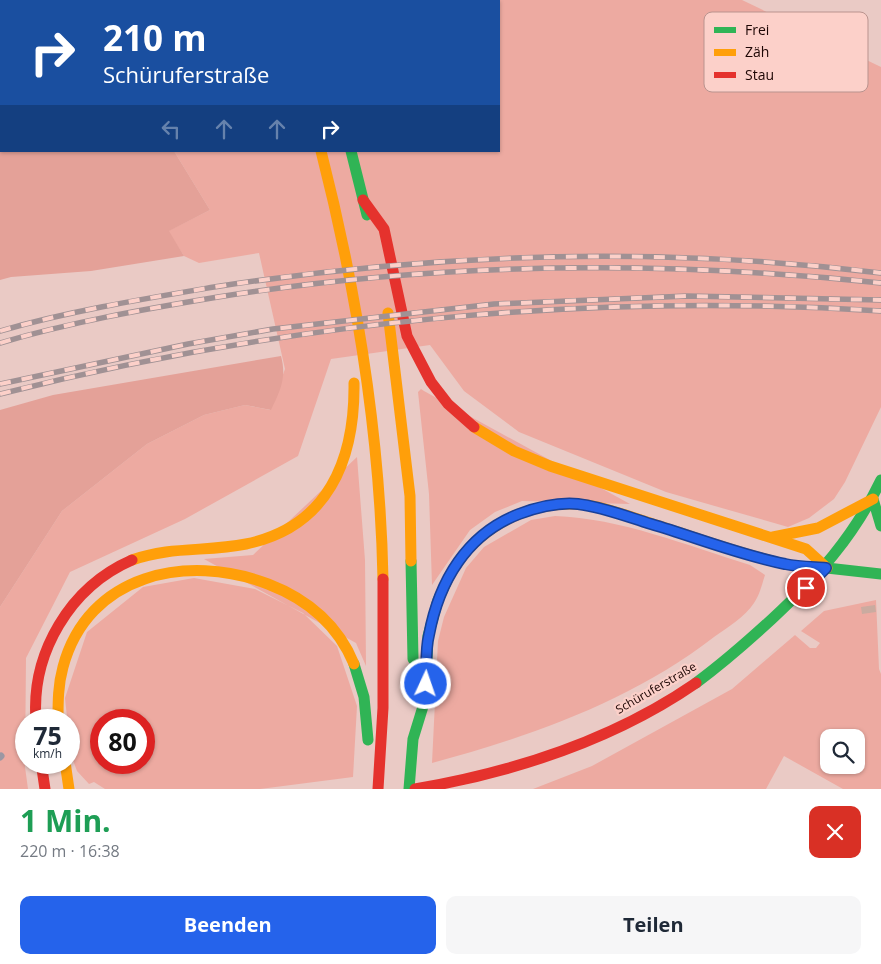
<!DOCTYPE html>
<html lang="de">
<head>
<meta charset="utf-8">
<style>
  :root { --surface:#fff; --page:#f6f6f7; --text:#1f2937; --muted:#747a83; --accent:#2563eb }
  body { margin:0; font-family:"Open Sans",sans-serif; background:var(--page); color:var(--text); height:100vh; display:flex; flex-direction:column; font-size:19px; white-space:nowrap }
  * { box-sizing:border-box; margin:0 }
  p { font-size:16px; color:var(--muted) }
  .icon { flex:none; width:28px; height:28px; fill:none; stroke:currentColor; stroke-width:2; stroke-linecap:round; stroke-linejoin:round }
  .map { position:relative; height:789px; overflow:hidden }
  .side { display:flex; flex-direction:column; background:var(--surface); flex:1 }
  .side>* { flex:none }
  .top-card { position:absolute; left:0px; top:0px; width:500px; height:152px; box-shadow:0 1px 4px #0004; background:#1a4fa0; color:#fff; overflow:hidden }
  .fabs { position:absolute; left:820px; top:729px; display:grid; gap:10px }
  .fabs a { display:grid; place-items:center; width:45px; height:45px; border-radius:10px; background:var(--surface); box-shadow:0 1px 4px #0004; font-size:25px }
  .speed { position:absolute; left:15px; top:709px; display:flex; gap:10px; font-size:25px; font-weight:700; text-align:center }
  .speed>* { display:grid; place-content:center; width:65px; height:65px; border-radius:50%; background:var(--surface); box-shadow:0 1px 4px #0004; line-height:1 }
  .speed small { font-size:12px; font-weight:400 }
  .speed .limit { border:8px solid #d22; background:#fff; color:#111 }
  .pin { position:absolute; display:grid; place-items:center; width:42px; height:42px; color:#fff; margin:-21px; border:2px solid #fff; border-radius:50%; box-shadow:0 1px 5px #0007 }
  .me { position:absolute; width:55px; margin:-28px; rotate:3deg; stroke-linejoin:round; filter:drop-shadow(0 0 4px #0008) }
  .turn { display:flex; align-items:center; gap:18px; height:105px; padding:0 20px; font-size:22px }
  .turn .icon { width:65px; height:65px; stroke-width:2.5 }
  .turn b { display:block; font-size:35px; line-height:42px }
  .lanes { display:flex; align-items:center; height:48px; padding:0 20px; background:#0003; justify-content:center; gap:25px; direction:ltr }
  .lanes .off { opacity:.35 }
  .round { display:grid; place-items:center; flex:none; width:52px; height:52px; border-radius:10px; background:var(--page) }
  .overview { display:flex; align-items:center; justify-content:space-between; height:85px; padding:0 20px }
  h1 { font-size:30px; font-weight:700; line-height:38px; color:#1e9e55 }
  .action { display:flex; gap:10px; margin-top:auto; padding:10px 20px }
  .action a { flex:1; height:58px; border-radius:10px; background:var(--accent); color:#fff; font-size:20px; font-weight:700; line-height:58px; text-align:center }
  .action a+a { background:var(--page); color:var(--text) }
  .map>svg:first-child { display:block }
</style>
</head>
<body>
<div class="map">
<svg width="881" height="789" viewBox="0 0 881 789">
  <rect width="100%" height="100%" fill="#eacac5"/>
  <!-- green -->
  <path fill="#edaaa1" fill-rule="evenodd" d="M77,0h665l139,67v340l-36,75 -11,17 -25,19 -21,9 -122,-35 -147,-60 -55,-41 -34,-46 -99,14 -33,97 -113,63 -115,53 -44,86 -1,109 3,22h-28v-182l62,-96 85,-67 57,-29 41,-10 25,5 15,-41 -26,-116 -60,10 -15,-7 -16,-25 42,-21 -36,-59h325v-150z
    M421,389l3,2 206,113 -108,-3 -27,11 -25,18 -38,55 -3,-91 -11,-102z
    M357,457l8,103 1,106 -10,-23 -152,-84 49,-4z
    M555,516c65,2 133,30 195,49l15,10c-3,9 -5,19 -11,28 -9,14 -26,24 -40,34 -83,64 -182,99 -282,126l6,-122 6,-24 22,-49 18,-21 47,-27z
    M194,578l61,11 48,24 34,33 20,60 -4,71 -93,12h-155l-11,-7 -5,2 -12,-13 -6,-16 -6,-57 22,-66 56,-45zM101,720h43v42h-43z
    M876,600l3,69 2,5v115h-38l-59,-33 -18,33h-233l59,-23 140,-77 63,-54 15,13h6l4,-5 -19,-12 23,-20zM829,738h27v27h-27z"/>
  <!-- forest -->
  <path fill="#e4a198" d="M0,0l78,1h-77v150h173l36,59 -41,21 15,25 -93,15 -80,6 -11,3z
    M281,356c6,22 -1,35 -10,54l-26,-5 -41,10 -57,29 -85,67 -62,96v-197l53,-15z"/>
  <!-- building -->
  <path fill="#caaba0" d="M875,605l1,7 -14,2 -1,-7z"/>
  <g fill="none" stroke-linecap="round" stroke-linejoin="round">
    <!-- lane -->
    <path stroke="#9b97a3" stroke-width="7" d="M0,757l1,-1"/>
    <!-- fast -->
    <path stroke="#30b455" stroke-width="11" d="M273,0v1
      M303,0v1
      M351,151l16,64
      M873,499l8,27
      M411,561l2,98
      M827,568l54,6
      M354,664l10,33 4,43
      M696,683c27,-20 51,-41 76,-64 46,-43 81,-81 109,-139
      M409,789l4,-50 12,-39 3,-64 10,-36 7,-15"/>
    <!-- slow -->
    <path stroke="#ff9f0a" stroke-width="11" d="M321,151c36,141 59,282 62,428
      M388,313l22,183 1,65
      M474,427l40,24 36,15 256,83 21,19
      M773,537l45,-9 55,-29
      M132,560c39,-14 75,-8 114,-16 82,-17 109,-84 108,-161
      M445,585c23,-51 75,-83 131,-81 25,1 51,12 74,19 45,14 90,31 135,41 14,3 28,3 42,4
      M58,720c0,-18 0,-35 5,-53 25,-93 124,-114 205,-83 39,15 70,41 86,80
      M65,762l4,27"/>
    <!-- jam -->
    <path stroke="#e5322d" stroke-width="11" d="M363,200l21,29 23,107 24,46 17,22 26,23
      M36,720c-5,-67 34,-133 96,-160
      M41,762l4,27
      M378,789l5,-81v-129
      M415,789c99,-17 197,-48 281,-106"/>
    <!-- rail casing -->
    <g stroke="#a09194" stroke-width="5.5">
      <path id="rail" d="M0,331c70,-20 143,-32 214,-44 220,-34 445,-41 667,-14
        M0,343c71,-21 145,-34 218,-46 220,-35 442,-37 663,-14
        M0,384l188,-40 85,-15 221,-25 193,-8 194,4
        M0,394c286,-72 586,-102 881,-83"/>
    </g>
    <!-- rail -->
    <use href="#rail" stroke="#fcd0c9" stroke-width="4" stroke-dasharray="11" stroke-linecap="butt"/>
  </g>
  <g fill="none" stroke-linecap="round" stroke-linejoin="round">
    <!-- route casing -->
    <g stroke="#184099" stroke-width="12">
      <path id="route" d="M426,684c1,-16 -1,-34 3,-49 10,-54 38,-101 90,-121 19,-7 39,-12 59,-10 25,3 50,13 73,20 44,13 89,31 134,40 13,3 28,3 41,4l-20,20"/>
    </g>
    <!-- route -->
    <use href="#route" stroke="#2563eb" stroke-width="9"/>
  </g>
  <g text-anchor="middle" stroke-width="4.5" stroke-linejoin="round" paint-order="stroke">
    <!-- street labels -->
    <g font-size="12" fill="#1d0604" stroke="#fcd0c9">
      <text transform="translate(656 688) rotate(-30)" y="4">Schüruferstraße</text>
    </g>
  </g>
  <!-- legend -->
  <rect x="704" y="12" width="164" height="80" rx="8" fill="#fcd0c9" stroke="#b9938e" stroke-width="1"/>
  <rect x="714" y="27" width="22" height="6" fill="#30b455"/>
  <rect x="714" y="49" width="22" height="7" fill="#ff9f0a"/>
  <rect x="714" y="72" width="22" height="6" fill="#e5322d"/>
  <g font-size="14" fill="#1d0604">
    <text x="745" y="35">Frei</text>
    <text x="745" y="57">Zäh</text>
    <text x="745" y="80">Stau</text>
  </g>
</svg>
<div class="fabs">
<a><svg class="icon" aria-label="search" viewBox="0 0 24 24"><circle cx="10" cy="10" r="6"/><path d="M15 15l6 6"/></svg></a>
</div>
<div class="speed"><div>75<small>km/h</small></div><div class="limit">80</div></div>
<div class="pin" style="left:806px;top:588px;background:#d93025"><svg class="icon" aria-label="arrive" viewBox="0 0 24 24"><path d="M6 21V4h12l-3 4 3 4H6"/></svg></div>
<svg class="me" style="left:426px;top:684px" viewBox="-20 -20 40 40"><circle r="17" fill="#2563eb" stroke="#fff" stroke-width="3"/><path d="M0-11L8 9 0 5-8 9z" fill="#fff"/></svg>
<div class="top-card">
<div class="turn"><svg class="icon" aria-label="right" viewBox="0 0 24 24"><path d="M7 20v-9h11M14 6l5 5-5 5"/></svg><div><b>210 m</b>Schüruferstraße</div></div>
<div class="lanes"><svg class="icon off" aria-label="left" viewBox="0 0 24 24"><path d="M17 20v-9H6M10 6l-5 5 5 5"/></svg><svg class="icon off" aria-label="ahead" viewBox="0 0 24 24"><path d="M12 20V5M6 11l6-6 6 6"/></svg><svg class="icon off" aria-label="ahead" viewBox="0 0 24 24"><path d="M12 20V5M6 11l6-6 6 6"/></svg><svg class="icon" aria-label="right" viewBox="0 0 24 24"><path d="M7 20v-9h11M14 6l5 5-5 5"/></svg></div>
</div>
</div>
<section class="side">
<div class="overview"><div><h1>1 Min.</h1><p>220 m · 16:38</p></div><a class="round" style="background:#d93025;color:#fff"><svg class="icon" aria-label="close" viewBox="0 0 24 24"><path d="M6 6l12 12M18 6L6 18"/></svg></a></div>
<div class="action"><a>Beenden</a><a>Teilen</a></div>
</section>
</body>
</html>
